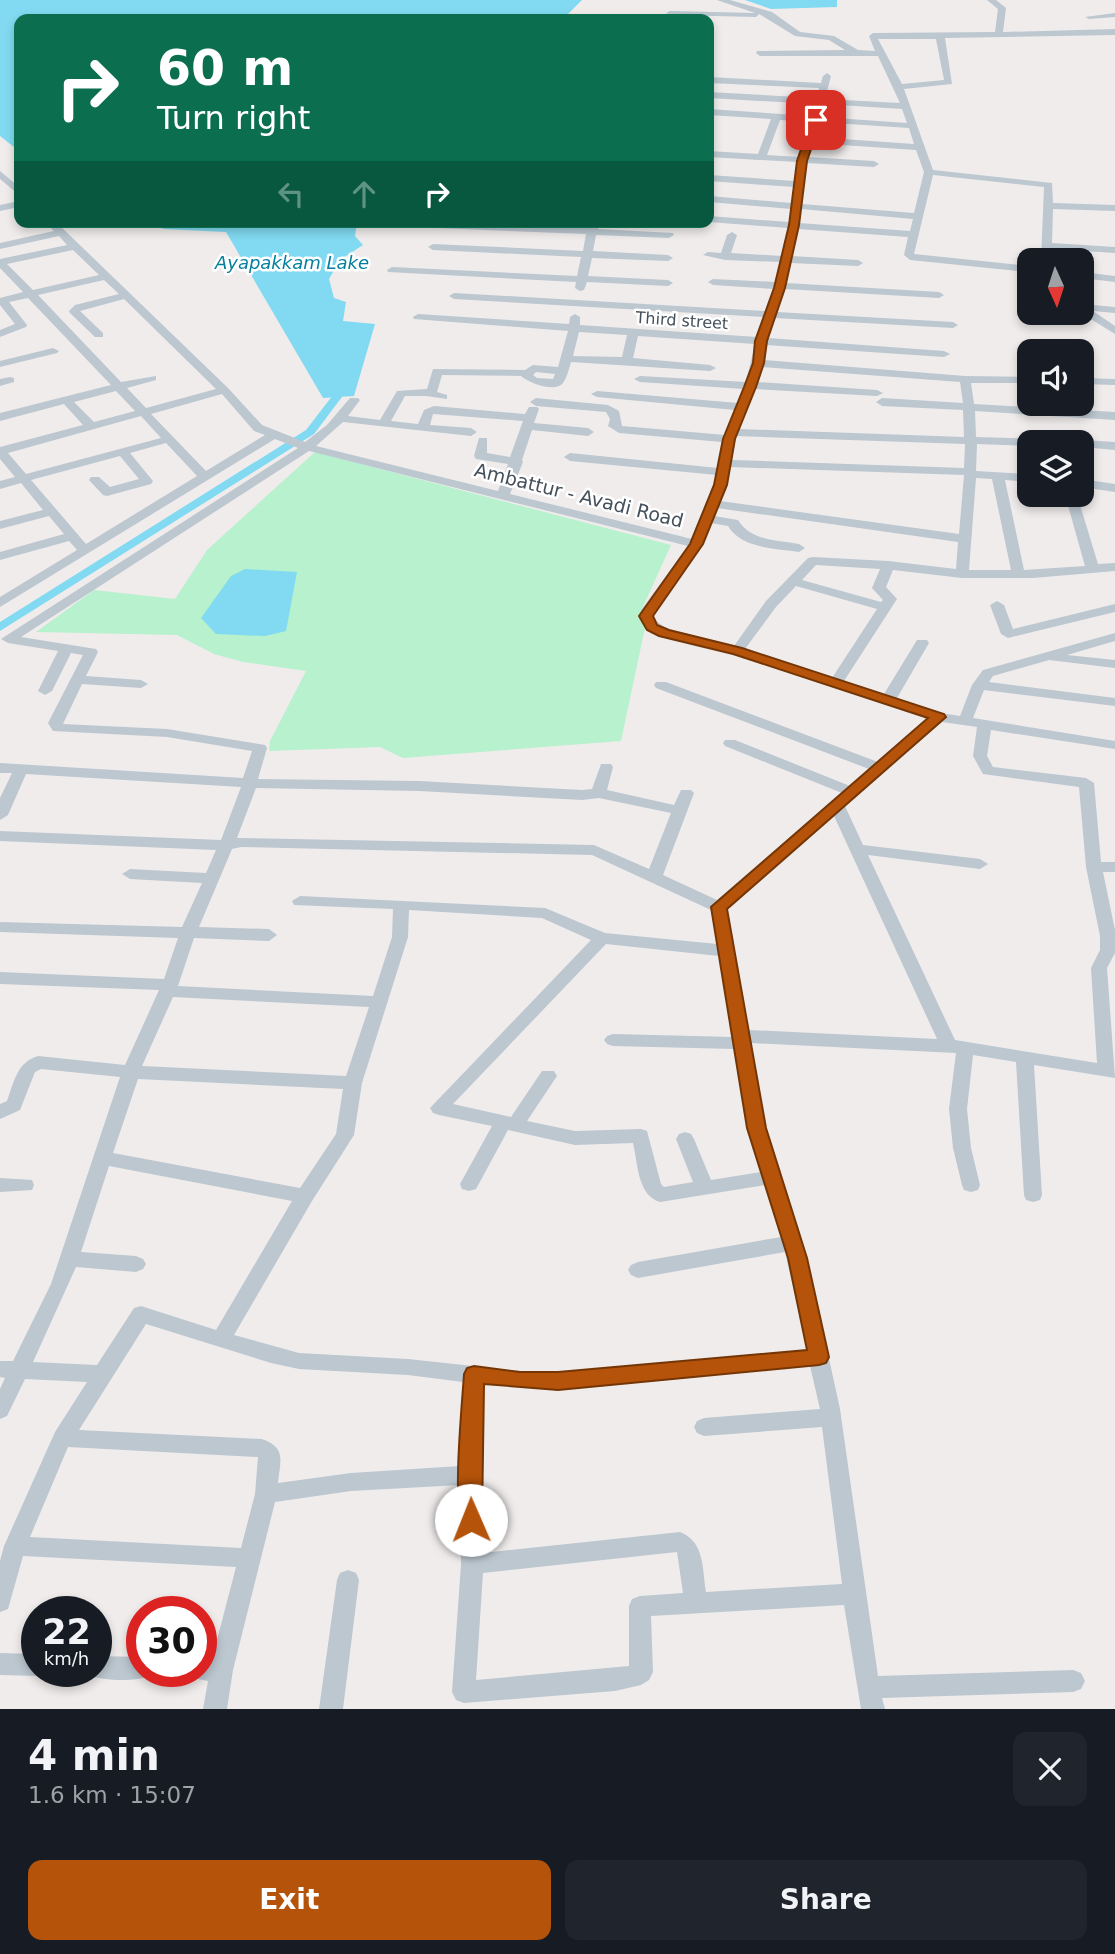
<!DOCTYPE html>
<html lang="en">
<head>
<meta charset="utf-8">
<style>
  :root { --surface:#171b24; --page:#20242c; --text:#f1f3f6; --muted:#9ea1a6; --accent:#b45309 }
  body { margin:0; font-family:"DejaVu Sans",sans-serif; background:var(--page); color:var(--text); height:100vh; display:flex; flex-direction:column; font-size:26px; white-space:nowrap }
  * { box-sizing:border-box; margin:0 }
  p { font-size:23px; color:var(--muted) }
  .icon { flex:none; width:38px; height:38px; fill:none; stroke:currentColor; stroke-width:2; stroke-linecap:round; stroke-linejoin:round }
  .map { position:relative; height:1709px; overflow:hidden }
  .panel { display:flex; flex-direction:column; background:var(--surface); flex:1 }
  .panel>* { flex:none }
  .top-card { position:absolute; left:14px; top:14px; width:700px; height:214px; border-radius:14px; box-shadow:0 4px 10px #0003; background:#0b6e4f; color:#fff; overflow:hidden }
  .needle { width:46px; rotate:177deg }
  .buttons { position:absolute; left:1017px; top:248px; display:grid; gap:14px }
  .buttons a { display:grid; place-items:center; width:77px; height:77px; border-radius:14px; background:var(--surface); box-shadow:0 4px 10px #0003; font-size:35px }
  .speed { position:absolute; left:21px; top:1596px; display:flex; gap:14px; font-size:35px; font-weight:700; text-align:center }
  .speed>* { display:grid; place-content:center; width:91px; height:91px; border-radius:50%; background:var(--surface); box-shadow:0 4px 10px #0003; line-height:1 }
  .speed small { font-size:18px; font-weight:400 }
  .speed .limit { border:10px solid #d22; background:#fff; color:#111 }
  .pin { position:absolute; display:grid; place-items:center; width:60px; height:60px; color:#fff; margin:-30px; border-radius:14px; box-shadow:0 4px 10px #0006 }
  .me { position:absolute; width:77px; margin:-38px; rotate:359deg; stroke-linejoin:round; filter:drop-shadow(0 0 5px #0008) }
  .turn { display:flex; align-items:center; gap:24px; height:147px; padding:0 28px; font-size:32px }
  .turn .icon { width:91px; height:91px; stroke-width:2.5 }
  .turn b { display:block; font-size:49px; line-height:60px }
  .lanes { display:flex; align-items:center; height:66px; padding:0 28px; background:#0003; justify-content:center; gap:35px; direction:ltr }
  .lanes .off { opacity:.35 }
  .round { display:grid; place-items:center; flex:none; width:74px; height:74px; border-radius:14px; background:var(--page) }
  .summary { display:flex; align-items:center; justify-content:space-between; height:119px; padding:0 28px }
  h1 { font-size:42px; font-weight:800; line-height:52px }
  .cta { display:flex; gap:14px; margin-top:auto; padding:14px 28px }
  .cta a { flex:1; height:80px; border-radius:14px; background:var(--accent); color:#fff; font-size:28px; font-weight:800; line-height:80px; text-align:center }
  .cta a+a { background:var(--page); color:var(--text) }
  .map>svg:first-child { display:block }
</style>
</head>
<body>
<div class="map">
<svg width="1115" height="1709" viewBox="0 0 1115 1709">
  <rect width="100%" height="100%" fill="#f0ecec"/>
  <!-- green -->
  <path fill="#b7f1cd" d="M315,452l356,93 -29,64 4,14 -25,118 -218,17 -23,-11 -111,4 1,-10 36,-70 -63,-9 -29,-8 -37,-19 -141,-3 58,-42 81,9 32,-49z"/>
  <!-- water -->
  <path fill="#81daf1" d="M0,0h582l-19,19h-544v132l-19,-15z
    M745,0h92v7l-66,2z
    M144,222h213l-2,14 8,9 -23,15 -11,19 5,19 12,4 -3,19 32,3 -21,72 -31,2 -97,-166 -62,-3z
    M245,569l52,3 -11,59 -21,5 -49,-2 -15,-16 30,-42z"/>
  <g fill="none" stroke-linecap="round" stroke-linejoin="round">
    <!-- canal -->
    <path fill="#81daf1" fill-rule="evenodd" d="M337,394l5,3 -28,37 -314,197v-9l306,-192 27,-35z"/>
    <!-- minor -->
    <path fill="#bcc7d0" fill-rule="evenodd" d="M717,0h13l42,12 28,20 34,4 24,14 17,1 -6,-15 4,-3 122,-1 3,-23 -11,-9h9l10,8 -3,24 112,-3v6l-170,3 7,46 -48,5 29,81 119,13 1,20 62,2v6l-62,-2 -1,34 63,4v6l-63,-4 -1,12h-10l3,-74 -111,-12 -19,79 115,12v6l-119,-12 -6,-5 4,-18 -110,-8 -6,27 66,4 5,3 -5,3 -67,-3 -5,20 153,9 5,3 -5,3 -154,-9 -8,23 176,10 5,3 -5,3 -178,-10 -7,20 176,13 6,3 -6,3 -178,-12 -2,15 201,16 64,1v6h-58l3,21 141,8v8l-140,-9 1,26 67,2 6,4h-20v3l-52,-2 -1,27 53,3v8l-24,-2 19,90 61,-4 -20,-71h12l21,69 17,-1v8l-82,7h-71l-69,-8 -7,17 11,12 -53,82 40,13 33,-54h10l2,3 -32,55 44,15 19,3 12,-31 11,-15 132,-37v8l-48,14 48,5v8l-66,-8 -56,16 -4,6 126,16v8l-131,-16 -11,28 142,23v8l-124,-19 -4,26 6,11 93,11 8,5 7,79h14v10h-12l12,58v23l-8,15 8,110 -81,-13 8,130 -2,5 -7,2 -7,-2 -2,-5 -8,-133 -43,-7 -6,54 4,39 9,37 -2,5 -7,2 -7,-2 -2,-5 -9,-37 -4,-39 7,-56 -205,-10 15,85 41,130 33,151 38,267 195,-6 8,3 4,8 -4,8 -8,3 -191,6 3,11h-24l-17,-104 -193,11 2,56 -4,8 -8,5 -26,6 -151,12 -8,-3 -4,-8 9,-128 -1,-79 -109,6 -76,11 -42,168 -6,39h-24l5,-28 -15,-3 -3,-7h11v-12h11l24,-92 -213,-11 -15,53 -8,3v-51l4,-15 51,-114 32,-50 -62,-3 -18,37 -7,3v-30l5,-11 -5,-1v-16h13l38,-77 69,-207 -79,-8 -6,3 -15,38 -20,9v-15l7,-3c7,-19 10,-39 31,-45l87,9 34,-75 -159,-6v-12l164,7 14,-41 -178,-6v-10l182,5 20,-44 -72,-4 -8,-5 8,-5 76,4 10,-23 -216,-9v-10l221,9 20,-53 -215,-13 -18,41 -8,5v-22l12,-25h-12v-10l243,15 9,-27 -85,-14 -114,-6 -5,-8 35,-68 -12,-2 -19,38 -7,4 -7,-4 20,-40 -50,-8 -7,-4 297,-191 -23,-9 -275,168v-10l77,-47 -8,-9 -69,19v-8l64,-18 -15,-18 -49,13v-8l43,-11 -22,-27 -21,6v-8l15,-4 -15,-18v-12l83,-22 -19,-21 -64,17v-8l111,-28 -83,-87 -19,4 18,23 -1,2 -26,10v-7l15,-6 -15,-19v-7l23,-6 -23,-24v-9l67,-14 -8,-9 -59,13v-6l54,-12 -9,-9h11l172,166 34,37 43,17 22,-17 23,-27h8l2,2 -12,16 32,4 17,-29 30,-2 6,-20 92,1 8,-5 25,2 10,-36 -154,-12 -1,-2 5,-3 151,10 1,-7 5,-3 5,3v8l177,12 7,-20 -310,-18 -5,-3 5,-3 312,18 8,-22 -61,-4 -5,-3 5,-3 63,3 5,-20 -56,-2 -22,-5 5,-3 13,1 6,-18 5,-3 5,3 -6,18 51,3 6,-28 -79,-6v-6l80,6 2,-13 -82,-7v-6l83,7 2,-16 -85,-6v-6l86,6 2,-19 -88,-5v-6l49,3 13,-35 -62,-4v-6l102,7 3,-12 -105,-6v-6l107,6 3,-10 -110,-5v-6l112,6 2,-7 4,-3 4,3 -6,23 75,4 -22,-47h-118l-4,-3 1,-2 88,-1 -16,-10 -34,-4 -36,-22 -3,3 -86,-2 -4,-2 4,-2 85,2zM878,39h58l8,41 -42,4zM823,104l79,5 5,14 -87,-6zM780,120l29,2 -10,35 -32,-2zM818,122l91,6 5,16 -100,-7zM812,143l104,7 8,22 -10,41 -112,-9 5,-41 67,4 5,-3 -5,-3 -66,-4zM801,209l112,10 -3,12 -111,-8zM73,250l26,25 -66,15 -26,-26zM104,280l15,14 -44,11 -6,6 1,2 25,24h8v-4l-23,-22 44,-12 92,90 -70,19 -19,-20 29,-8v-4l-35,6 -83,-87zM579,332l48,3 -5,22 -49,-1zM638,336l117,8 -9,38 -106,-6 -6,3 6,3 104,7 -6,14 -141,-12 -6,3 6,3 138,13 -10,25 -103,-9 -3,-15 -11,-6 -72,-7 -6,4 6,4 70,6 4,7 -2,7 11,7 103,9 -4,26 -148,-15 -6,4 6,4 147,14 -25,64 -182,-45 13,-32 -1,-2 10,-30 56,6 6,-4 -6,-4 -54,-5 5,-14 -2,-2h-8l-4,7 -91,-8 -10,4 -6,14 -27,-3 14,-25h21l21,3v-4l-10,-3 5,-17 79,1c8,7 34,17 42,7 4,-6 6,-14 8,-21l139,9 6,-3 -6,-3 -77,-7zM762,367l198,15 3,21 -81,-5 -6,4 6,4 81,4 1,27 -225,-8 16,-40 122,7 6,-3 -6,-3 -120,-8zM536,372l19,2 -2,5 -16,-1 -4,-3zM116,391l19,20 -41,11 -20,-20zM222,394l32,37 11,4 -59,36 -55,-57zM433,414l90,7 -13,36 -23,-4v-15h-8l-5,18 2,3 32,5 -10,27 -182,-45 27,-24 128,14 6,-4 -6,-4 -41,-3zM141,416l20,22 -135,36 -18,-21zM736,436l229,8 -1,24 -232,-8zM166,443l31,33 -111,68 -55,-64 89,-24 19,23 -29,8 -11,-10h-8l-2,3 14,15 4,1 44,-12 2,-3 -23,-28zM309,451l379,95 -46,63 -3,7 8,14 12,6 73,18 197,64 -51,44 -212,-80h-10l-2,3 2,3 213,81 -19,17 -115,-46h-10l-2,3 2,3 117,47 -125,107 -54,-25 31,-82 -3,-3h-10l-7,15 -67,-15 6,-23 -2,-3h-10l-9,25 -10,1 -163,-9 -161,-2 9,-31 -2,-3 -98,-16 -104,-5 19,-40 59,4 7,-4 -7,-4 -55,-4 12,-24 -2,-3 -75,-12zM730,467l234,8 -5,59 -239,-33 7,-16zM976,478l16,1 19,91h-42zM717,508l241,34 -2,27 -68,-8 -75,-4 -5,1 -42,43 -32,45c-22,-5 -70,-10 -81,-30l49,-72 9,-21 17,3c14,23 47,22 71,26l6,-4 -6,-4c-23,-4 -48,-3 -61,-24l-24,-4zM816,565l64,4 -8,19 11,12 -2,2 -79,-22zM796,586l81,23 -45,69 -87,-29 31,-42zM942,722l35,5 -4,29 10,18 96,13 7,80 14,69v14l-9,18 6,95 -142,-23 -87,-185 112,14 8,-5 -8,-5 -117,-14 -18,-39zM256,788l163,3 163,9 17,-2 72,15 -22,56 -55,-24 -357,-7zM834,816l103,223 -188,-9 -22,-121zM241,847l351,8 119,55 6,34 -112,-11 -60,-25 -245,-12 -8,5 2,4 99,4 -1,28 -19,59 -195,-10 16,-48 75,3 8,-6 -8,-6 -70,-2 33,-78zM409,910l133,8 49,22 -161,168 3,5 6,2 53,11 -32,58 2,5 7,2 7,-2 32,-59 67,15 58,-2c5,20 4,52 27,59l105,-17 16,52 -143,25 -7,3 -3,5 3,5 7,3 147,-26 22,98 -249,22 -38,-1 -112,-12 -109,-6 -65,-18 78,-134 42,-66 8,-52 46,-146zM606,944l113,12 14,81 -120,-3 -6,2 -3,4 3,4 6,2 122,3 13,79 13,44 -50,8 -17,-41 -3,-5 -6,-2 -6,2 -3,5 17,43 -29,5 -3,-3 -14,-53 -6,-2 -66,2 -48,-10 30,-45 -3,-5h-12l-31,46 -58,-13zM173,997l196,10 -23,69 -204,-10zM138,1079l205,10 -7,45 -36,54 -187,-35zM109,1166l183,35 -76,129 -75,-24 -7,2 -37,57 -64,-3 43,-95 60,5 7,-3 3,-5 -3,-5 -7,-3 -55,-4zM146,1324l125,39 28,6 109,6 55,7 -3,84 -109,7 -73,10c2,-22 9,-35 -16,-44l-183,-9zM810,1366l10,43 -116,9 -7,3 -3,6 3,6 7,3 118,-9 20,157 -136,8c-4,-24 -1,-50 -26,-60l-197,21 -2,-78 3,-91 74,6zM68,1447l190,10 -3,37 -14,54 -211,-11zM677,1552l6,41 -43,3 -8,3 -3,7v60l-153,14 7,-107z
      M1115,13v4l-26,2 -4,-2z
      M0,171l19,16v8l-19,-16z
      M19,201v6l-19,4v-6z
      M435,222l153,6 1,-6h10l-1,7 75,4 1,2 -5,3 -73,-3 -3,16 75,4 5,3 -5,3 -76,-3 -4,18 80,4 5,3 -5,3 -81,-4 -3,8 -4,1 -5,-3 1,-6 -188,-10 -1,-2 5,-3 185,9 4,-19 -148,-7 -5,-3 5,-3 150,7 3,-17 -150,-6 -5,-3z
      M1082,272l33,4v6l-33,-4z
      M1082,304l33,3v6l-22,-2 22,15v8l-34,-21z
      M53,348l6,3 -2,2 -57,14v-6z
      M10,377l4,1v4l-14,4v-7z
      M1082,378l33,1v6l-33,-1z
      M1082,440l33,2v8l-33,-3v-4h-5z
      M1082,479l33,5v8l-33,-5z
      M997,601l7,4 9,24 102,-25v8l-107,26 -7,-4 -11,-29z
      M0,1178l32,2 2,5 -2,5 -32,2z
      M348,1570l8,3 3,7 -16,129h-24l18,-129 3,-7z
      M0,1653l37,1v17h9l-9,5 -37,-1z
      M96,1656l46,1v14h10l-2,5c-16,6 -46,5 -62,-1l-2,-4h10z"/>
  </g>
  <!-- route -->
  <path fill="#b45309" stroke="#753606" stroke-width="2" d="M816,117l5,3 -14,41 -8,64 -14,63 -18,53 -3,22 -8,24 -21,52 -8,46 -24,59 -50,72 4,9 12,5 73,18 202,66 2,3 -219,192 39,219 41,130 22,99 -3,6 -7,2 -261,25 -74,-6 -2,136 -3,7 -8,2 -8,-2c-11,-24 -1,-121 1,-153l3,-6 7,-2 46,6h38l249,-22 -19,-92 -41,-130 -36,-221 217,-189 -195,-64 -74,-18 -12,-6 -8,-14 51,-72 24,-59 9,-46 21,-52 9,-24 2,-22 19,-53 15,-63 8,-64 14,-41z"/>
  <g text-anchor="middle" stroke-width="5" stroke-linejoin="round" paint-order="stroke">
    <!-- far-street labels -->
    <g font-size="16" fill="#44505b" stroke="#fff">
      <text transform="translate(682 320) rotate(4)" y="6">Third street</text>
    </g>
    <!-- far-water labels -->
    <g font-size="18" font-style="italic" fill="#04809f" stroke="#fff">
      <text x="292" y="269">Ayapakkam Lake</text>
    </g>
    <!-- street labels -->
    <g font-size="19" fill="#44505b" stroke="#fff">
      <text transform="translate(579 495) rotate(14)" y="7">Ambattur - Avadi Road</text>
    </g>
  </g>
</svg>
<div class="buttons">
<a><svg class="needle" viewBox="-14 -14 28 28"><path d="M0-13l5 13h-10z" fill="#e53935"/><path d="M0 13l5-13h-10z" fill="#9ea1a6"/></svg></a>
<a><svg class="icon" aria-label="sound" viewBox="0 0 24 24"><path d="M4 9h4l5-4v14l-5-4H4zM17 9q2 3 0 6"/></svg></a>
<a><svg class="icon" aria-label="layers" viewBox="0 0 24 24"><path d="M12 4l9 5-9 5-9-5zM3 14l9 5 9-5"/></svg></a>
</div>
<div class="speed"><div>22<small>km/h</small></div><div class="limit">30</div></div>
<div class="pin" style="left:816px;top:120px;background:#d93025"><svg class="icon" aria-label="arrive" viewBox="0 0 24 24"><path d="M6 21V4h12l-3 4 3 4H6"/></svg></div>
<svg class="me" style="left:471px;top:1520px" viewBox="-20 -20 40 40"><circle r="19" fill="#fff"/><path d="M0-13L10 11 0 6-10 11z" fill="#b45309"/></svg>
<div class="top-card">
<div class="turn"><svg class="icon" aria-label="right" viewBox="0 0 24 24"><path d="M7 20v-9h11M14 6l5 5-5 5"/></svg><div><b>60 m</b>Turn right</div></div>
<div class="lanes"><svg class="icon off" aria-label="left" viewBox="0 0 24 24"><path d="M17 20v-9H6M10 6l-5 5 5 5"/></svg><svg class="icon off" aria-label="ahead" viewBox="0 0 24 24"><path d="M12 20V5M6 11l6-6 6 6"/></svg><svg class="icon" aria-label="right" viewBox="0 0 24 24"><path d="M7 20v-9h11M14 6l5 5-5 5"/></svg></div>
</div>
</div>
<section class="panel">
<div class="summary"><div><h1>4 min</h1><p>1.6 km · 15:07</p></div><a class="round"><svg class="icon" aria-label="close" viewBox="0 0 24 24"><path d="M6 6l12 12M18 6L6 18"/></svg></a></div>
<div class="cta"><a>Exit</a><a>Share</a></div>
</section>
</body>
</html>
